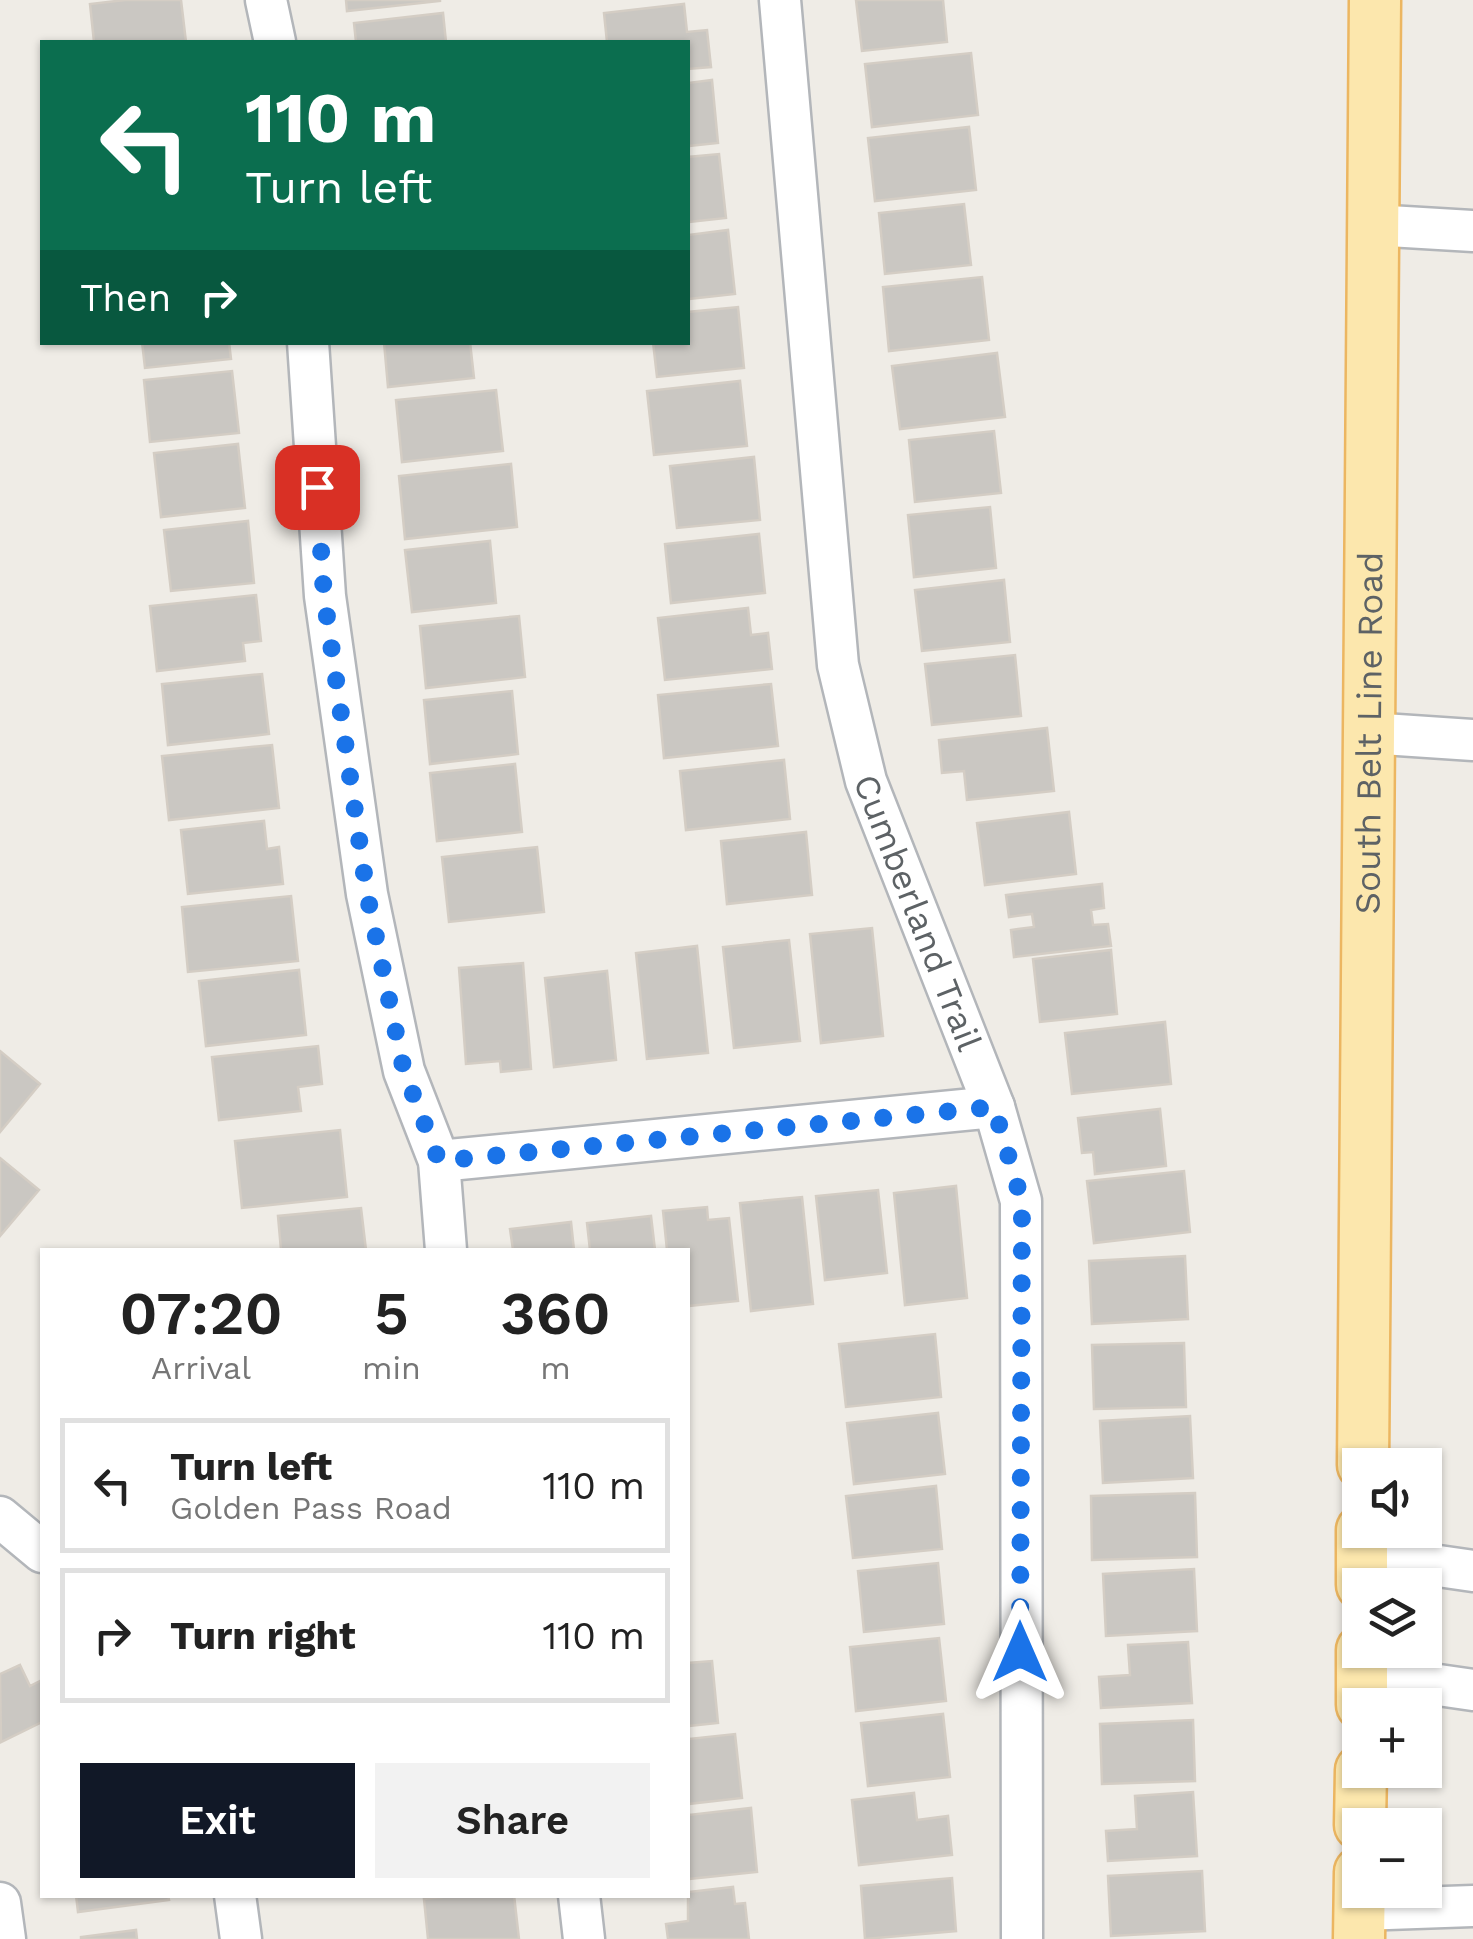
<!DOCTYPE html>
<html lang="en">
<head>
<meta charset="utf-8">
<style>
  :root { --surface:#fff; --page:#f2f2f2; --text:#222; --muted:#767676; --line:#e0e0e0; --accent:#111827 }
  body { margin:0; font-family:"Work Sans",sans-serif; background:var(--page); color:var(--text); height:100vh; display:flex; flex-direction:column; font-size:38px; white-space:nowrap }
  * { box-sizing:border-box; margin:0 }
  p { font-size:32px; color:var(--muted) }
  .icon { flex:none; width:55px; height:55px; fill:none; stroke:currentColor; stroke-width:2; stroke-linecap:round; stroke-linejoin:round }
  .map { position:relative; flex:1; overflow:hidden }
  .sheet { position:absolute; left:40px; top:1248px; width:650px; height:650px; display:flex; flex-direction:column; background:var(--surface); border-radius:0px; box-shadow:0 2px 8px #0004 }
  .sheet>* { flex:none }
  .hud { position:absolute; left:40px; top:40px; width:650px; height:305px; border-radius:0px; box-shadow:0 2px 8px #0004; background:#0b6e4f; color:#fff; overflow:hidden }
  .buttons { position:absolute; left:1342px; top:1448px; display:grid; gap:20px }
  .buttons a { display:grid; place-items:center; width:100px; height:100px; border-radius:0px; background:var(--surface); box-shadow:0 2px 8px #0004; font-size:50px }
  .pin { position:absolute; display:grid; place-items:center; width:85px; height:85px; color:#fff; margin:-42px; border-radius:20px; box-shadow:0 5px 15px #0006 }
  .me { position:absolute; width:110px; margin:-55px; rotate:0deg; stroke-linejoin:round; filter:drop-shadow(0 0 8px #0008) }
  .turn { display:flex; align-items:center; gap:35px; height:210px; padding:0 40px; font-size:45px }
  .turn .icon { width:130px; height:130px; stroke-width:2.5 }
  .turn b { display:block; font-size:70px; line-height:85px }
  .then { display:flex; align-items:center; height:95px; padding:0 40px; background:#0003; gap:20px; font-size:38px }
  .eta { display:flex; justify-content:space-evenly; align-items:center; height:170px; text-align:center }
  .eta b { font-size:60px; font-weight:600; line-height:70px }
  .primary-button { display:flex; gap:20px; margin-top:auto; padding:20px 40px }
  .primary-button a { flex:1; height:115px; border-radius:0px; background:var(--accent); color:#fff; font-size:40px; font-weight:600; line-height:115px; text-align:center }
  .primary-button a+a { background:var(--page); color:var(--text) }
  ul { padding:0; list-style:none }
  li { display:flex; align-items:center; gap:30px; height:135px; margin:0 20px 15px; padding:0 20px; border:5px solid var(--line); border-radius:0px }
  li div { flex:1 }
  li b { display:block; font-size:38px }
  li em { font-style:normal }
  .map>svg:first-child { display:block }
</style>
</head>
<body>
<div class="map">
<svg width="1473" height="1939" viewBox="0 0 1473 1939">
  <rect width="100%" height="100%" fill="#efece6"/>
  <!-- building -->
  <path fill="#cac7c2" stroke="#d4cdc4" stroke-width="2.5" d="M125,0h56l5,42h-92l-4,-38z
    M346,0h94v1l-93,10z
    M856,0h87l4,42 -85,9z
    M684,4l3,28 20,-2 4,37 -23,2v-27h-81l-3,-29z
    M443,13l3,29h-90l-2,-19z
    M971,53l7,62 -106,12 -7,-63z
    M712,80l6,63 -30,3v-63z
    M969,127l7,63 -101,11 -7,-63z
    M719,154l7,64 -38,4v-65z
    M964,204l7,61 -86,9 -6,-61z
    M728,230l7,64 -47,5v-64z
    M982,277l7,63 -100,11 -6,-64z
    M738,307l6,61 -87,9 -4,-35h35v-30z
    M142,342h87l2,17 -86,9z
    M384,342h86l4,36 -86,9z
    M997,353l8,64 -105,12 -8,-63z
    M232,371l7,62 -89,9 -6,-62z
    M740,381l7,65 -93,9 -7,-64z
    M496,390l7,61 -101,11 -6,-62z
    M994,431l7,62 -86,9 -6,-62z
    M238,444l7,64 -84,9 -7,-64z
    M754,457l6,63 -83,8 -7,-62z
    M511,464l6,63 -112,12 -6,-63z
    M990,507l6,61 -82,9 -6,-62z
    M248,521l6,62 -83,8 -7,-61z
    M759,534l6,59 -94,10 -6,-59z
    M490,541l6,62 -84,9 -7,-62z
    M1004,580l6,62 -88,9 -7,-61z
    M256,595l5,46 -18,2 2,18 -88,10 -7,-65z
    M748,608l3,27 17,-2 4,36 -107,11 -7,-62z
    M519,616l6,61 -99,11 -6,-62z
    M1015,655l6,61 -89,9 -7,-61z
    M262,674l7,60 -101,11 -6,-61z
    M771,684l7,62 -114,12 -6,-63z
    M512,691l6,63 -88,10 -6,-64z
    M1047,728l7,63 -87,9 -3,-29 -22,2 -3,-33z
    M272,745l7,63 -110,12 -7,-64z
    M784,760l6,59 -104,11 -6,-59z
    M515,764l7,68 -85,9 -7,-68z
    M1069,812l7,62 -91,11 -8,-62z
    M264,821l3,28 12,-2 4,37 -95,10 -7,-64z
    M806,832l6,63 -85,9 -6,-63z
    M537,847l7,65 -95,10 -7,-65z
    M1102,884l2,24 -13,2 2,15 15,-1 3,22 -97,11 -3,-27 23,-3 -2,-13 -23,3 -3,-22z
    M291,896l7,65 -110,11 -6,-65z
    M872,928l11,108 -62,7 -11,-109z
    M789,940l11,101 -66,7 -11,-101z
    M697,946l11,107 -61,6 -11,-106z
    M1111,950l6,64 -77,8 -7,-63z
    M523,963l8,106 -30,3 -1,-11 -34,3 -7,-96z
    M299,970l7,65 -100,11 -7,-65z
    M607,971l9,89 -62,7 -9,-89z
    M1165,1022l6,62 -99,10 -7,-61z
    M318,1046l4,38 -24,3 3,24 -82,9 -7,-63z
    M0,1051l40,33 -40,48z
    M1160,1109l6,57 -71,8 -2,-22 -11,1 -4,-35z
    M340,1130l7,67 -105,11 -7,-67z
    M0,1158l39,32 -39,46z
    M1184,1171l6,61 -96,11 -7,-62z
    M956,1186l11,112 -62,7 -11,-112z
    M878,1190l9,83 -62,7 -9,-84z
    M802,1197l11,107 -62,7 -11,-108z
    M707,1207l1,13 21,-2 9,83 -50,5v-56h-21l-4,-39z
    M361,1208l5,42h-85l-3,-34z
    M651,1216l4,34h-65l-3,-27z
    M571,1222l3,28h-61l-3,-21z
    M1185,1256l3,63 -96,5 -3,-63z
    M935,1334l6,63 -95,10 -7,-63z
    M1184,1343l2,64 -92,2 -2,-64z
    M938,1413l7,61 -91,10 -7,-61z
    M1190,1416l3,62 -90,5 -3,-62z
    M936,1486l6,63 -89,9 -7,-62z
    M1195,1493l2,64 -105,3 -1,-64z
    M938,1563l6,61 -80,8 -6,-61z
    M1194,1569l3,62 -91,5 -3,-62z
    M939,1638l7,63 -90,10 -6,-64z
    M1188,1642l4,61 -91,5 -2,-31 31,-2 -2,-30z
    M712,1661l6,62 -30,3v-63z
    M20,1665l10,21 12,-6v42l-41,20 -1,-68z
    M943,1714l7,63 -82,9 -7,-63z
    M1193,1720l2,61 -93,3 -2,-60z
    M735,1734l7,64 -54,6v-65z
    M1193,1792l4,64 -89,5 -2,-30 31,-2 -2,-33z
    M914,1793l3,27 31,-4 4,39 -93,10 -7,-65z
    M751,1808l6,64 -69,7v-64z
    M1202,1871l3,60 -94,5 -3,-60z
    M952,1878l4,53 -91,8 -4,-53z
    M733,1887l2,17 10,-1 4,36h-81l-2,-15 22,-3v-29z
    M76,1895h92l1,5 -91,12z
    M459,1895h55l5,44h-91l-4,-40z
    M136,1930l1,9h-56v-2z"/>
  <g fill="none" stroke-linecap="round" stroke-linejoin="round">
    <!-- minor casing -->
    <g stroke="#b3b6ba" stroke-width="45">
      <g id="minor">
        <path d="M266,0l9,42"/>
        <path id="s1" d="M780,0l58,665 28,116 128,326 27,94 1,738"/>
        <path d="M1372,225l101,6"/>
        <path d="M308,342l17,254 42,298 37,177 35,90 7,89"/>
        <path d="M1368,733l105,7"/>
        <path d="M439,1161l555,-54"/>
        <path d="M0,1517l42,35"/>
        <path d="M1362,1555l111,16"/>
        <path d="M1362,1674l111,16"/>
        <path d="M235,1895l6,44"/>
        <path d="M579,1895l5,44"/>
        <path d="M0,1903l5,36"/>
        <path d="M1360,1910l113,-4"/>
      </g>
    </g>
    <!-- major casing -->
    <g stroke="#ecb661" stroke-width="55">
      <g id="major">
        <path id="s2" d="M1363,1465l12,-1465"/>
        <path d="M1362,1585v-55"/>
        <path d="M1362,1705v-55"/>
        <path d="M1360,1825l1,-55"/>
        <path d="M1359,1939l1,-67"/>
      </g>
    </g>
    <!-- minor -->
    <use href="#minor" stroke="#fff" stroke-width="40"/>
    <!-- major -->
    <use href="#major" stroke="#fce7ad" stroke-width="50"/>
  </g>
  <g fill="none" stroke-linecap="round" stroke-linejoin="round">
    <!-- route -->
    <path stroke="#1a73e8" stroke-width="18" stroke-dasharray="0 32.4" d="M317,487l7,109 43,298 37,177 35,90 555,-54 28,95 -2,450"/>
  </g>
  <g text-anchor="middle" stroke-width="8" stroke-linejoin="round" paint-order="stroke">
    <!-- street labels -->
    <g font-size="35" fill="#5d6265" stroke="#fff">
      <text dy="12" stroke="none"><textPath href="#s2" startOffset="732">South Belt Line Road</textPath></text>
      <text dy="12" stroke="none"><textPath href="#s1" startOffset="928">Cumberland Trail</textPath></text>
    </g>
  </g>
</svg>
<div class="buttons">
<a><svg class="icon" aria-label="sound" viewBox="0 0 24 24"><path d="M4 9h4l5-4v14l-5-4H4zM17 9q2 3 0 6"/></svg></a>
<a><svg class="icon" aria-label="layers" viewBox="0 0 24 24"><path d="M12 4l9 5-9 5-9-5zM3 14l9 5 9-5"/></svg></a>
<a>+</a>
<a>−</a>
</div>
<div class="pin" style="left:317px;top:487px;background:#d93025"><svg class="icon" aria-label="arrive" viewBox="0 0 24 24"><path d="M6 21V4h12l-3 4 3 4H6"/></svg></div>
<svg class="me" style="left:1020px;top:1652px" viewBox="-20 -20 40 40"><path d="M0-17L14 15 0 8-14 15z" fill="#1a73e8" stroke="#fff" stroke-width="4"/></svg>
<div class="hud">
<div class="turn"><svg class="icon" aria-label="left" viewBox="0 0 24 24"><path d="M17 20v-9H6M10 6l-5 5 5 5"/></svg><div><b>110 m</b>Turn left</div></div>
<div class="then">Then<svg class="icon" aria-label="right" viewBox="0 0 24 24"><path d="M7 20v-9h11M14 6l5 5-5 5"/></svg></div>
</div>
<section class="sheet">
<div class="eta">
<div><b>07:20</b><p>Arrival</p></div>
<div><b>5</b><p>min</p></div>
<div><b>360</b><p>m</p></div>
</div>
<ul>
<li><svg class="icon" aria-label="left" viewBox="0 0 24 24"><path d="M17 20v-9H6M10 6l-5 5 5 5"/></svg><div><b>Turn left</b><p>Golden Pass Road</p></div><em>110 m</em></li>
<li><svg class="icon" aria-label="right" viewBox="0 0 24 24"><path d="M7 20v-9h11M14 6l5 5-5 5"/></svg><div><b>Turn right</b></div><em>110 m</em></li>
</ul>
<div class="primary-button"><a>Exit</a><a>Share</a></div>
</section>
</div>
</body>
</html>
